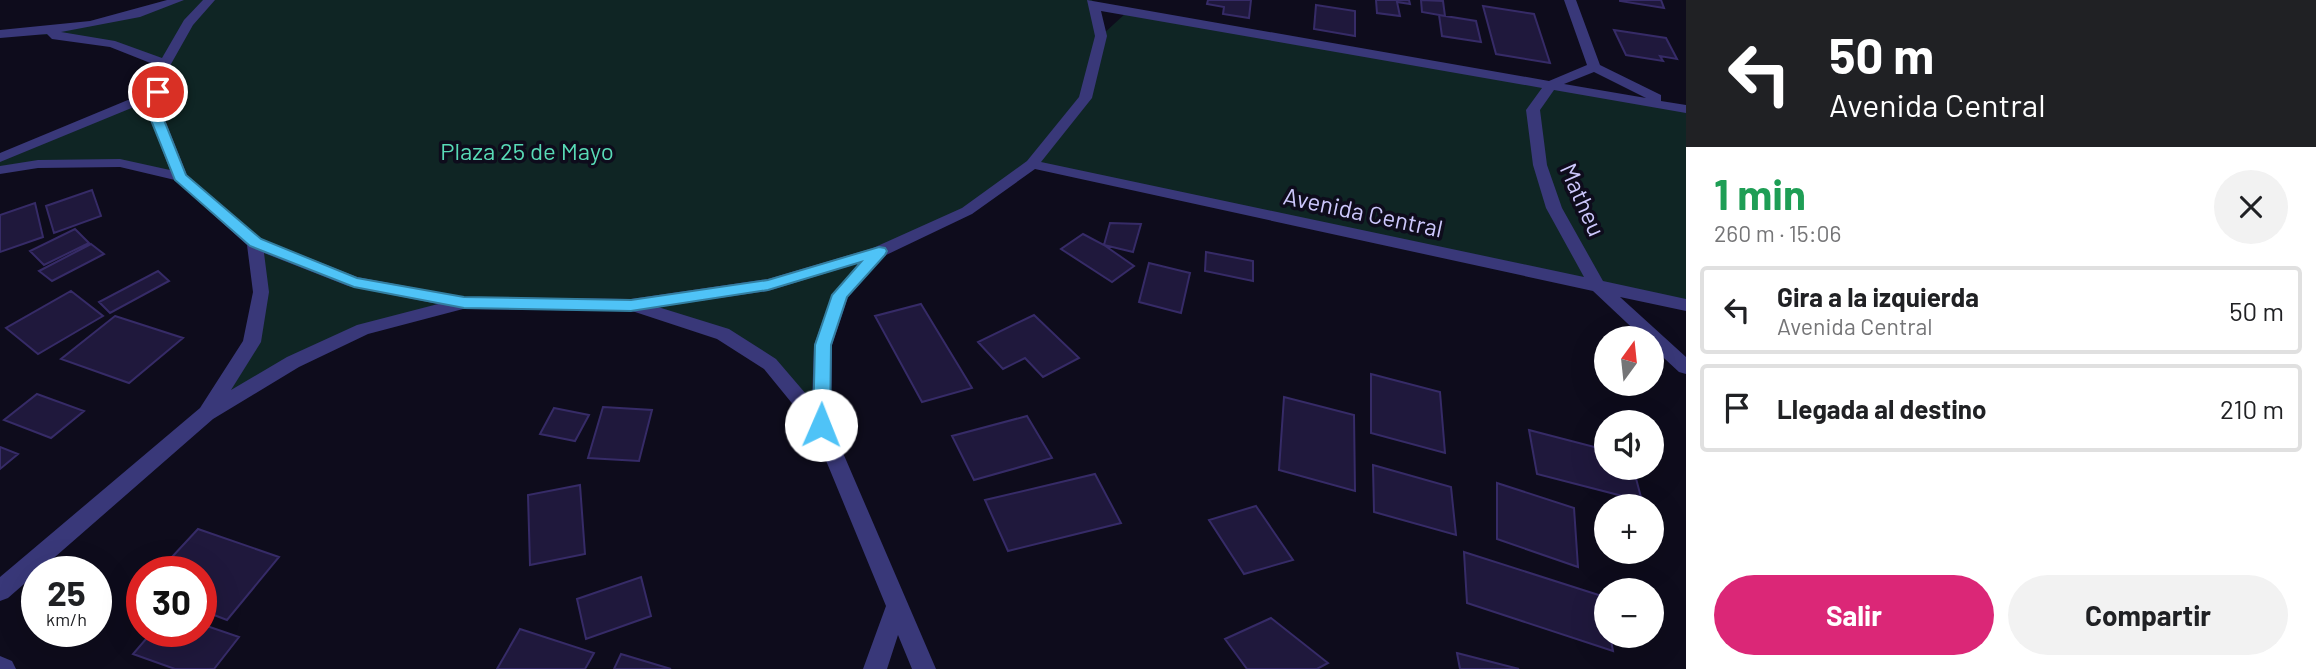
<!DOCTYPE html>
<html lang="es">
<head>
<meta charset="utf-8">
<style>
  :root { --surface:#fff; --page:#f2f2f2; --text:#202124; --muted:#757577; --line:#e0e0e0; --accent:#db2777 }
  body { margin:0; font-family:Barlow,sans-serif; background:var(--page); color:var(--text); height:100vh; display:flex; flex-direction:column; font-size:26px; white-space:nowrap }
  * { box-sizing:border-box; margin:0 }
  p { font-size:23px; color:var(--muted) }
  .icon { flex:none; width:38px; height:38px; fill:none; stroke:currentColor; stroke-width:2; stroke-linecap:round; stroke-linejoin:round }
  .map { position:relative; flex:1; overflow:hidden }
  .sheet { display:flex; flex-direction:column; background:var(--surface); width:630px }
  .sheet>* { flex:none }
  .top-card { background:#202124; color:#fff; overflow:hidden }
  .needle { width:46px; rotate:15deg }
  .fabs { position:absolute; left:1594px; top:326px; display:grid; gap:14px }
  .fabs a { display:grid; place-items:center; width:70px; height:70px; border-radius:50%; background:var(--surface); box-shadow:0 7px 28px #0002; font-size:35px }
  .speed { position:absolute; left:21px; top:556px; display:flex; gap:14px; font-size:35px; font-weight:700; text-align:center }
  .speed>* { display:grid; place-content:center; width:91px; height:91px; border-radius:50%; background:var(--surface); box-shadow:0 7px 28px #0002; line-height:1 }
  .speed small { font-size:18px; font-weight:400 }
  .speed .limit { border:10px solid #d22; background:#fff; color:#111 }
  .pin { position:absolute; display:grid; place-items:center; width:60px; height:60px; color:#fff; margin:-30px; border:4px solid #fff; border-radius:50%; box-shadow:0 2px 7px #0007 }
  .me { position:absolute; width:77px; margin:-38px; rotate:1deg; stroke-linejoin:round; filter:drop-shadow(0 0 5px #0008) }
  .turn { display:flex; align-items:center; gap:24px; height:147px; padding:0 28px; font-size:32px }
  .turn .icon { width:91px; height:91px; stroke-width:2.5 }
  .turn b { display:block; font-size:49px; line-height:60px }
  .round { display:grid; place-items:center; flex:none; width:74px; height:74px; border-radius:37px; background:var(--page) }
  .head { display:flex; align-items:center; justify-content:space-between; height:119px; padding:0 28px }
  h1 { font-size:42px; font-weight:700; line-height:52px; color:#1e9e55 }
  .primary-button { display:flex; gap:14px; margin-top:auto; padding:14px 28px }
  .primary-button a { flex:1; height:80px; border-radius:42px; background:var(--accent); color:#fff; font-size:28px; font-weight:700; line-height:80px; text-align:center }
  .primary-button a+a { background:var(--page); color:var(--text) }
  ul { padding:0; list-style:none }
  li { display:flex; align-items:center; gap:21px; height:88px; margin:0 14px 10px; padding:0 14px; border:4px solid var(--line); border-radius:7px }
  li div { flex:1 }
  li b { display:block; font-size:26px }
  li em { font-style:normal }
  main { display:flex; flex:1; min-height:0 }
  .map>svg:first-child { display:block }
</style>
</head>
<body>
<main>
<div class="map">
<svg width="1686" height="669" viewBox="0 0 1686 669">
  <rect width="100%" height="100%" fill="#0e0c1c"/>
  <!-- green -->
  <path fill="#0f2524" d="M178,0h914l4,7 5,29 26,-24 559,97v196l-654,-141 -65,47 -88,41 -39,43 -17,50 -2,80 -51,-61 -47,-30 -92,-29 -167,-2 -101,26 -157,85 46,-72 9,-50 -14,-56 -67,-59 -60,-14 -120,7v-12l158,-66 7,-28c-46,-26 -89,-27 -140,-31l77,-13z"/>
  <!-- building -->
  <path fill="#1f183c" stroke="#362b67" stroke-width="2" d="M1208,0h43l-2,18 -26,-4 1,-7 -17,-3z
    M1376,0h33l1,4 -13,-2 3,14 -23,-3z
    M1421,0l22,1 2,15 -23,-4z
    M1620,0h41l3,8 -44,-7z
    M1316,5l39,6v25l-41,-7z
    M1483,6l51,8 16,49 -54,-9z
    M1439,15l37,6 5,21 -39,-6z
    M1614,30l52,8 11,21 -17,-3 3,5 -37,-6z
    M92,190l9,26 -47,17 -8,-27z
    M35,203l8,34 -43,15v-37z
    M1110,223l31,1 -8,28 -29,-7z
    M75,229l14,14 -45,22 -14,-14z
    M1083,234l21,11 30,21 -22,16 -51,-33z
    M91,244l13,10 -52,27 -13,-10z
    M1206,252l47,9v20l-48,-10z
    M1149,263l41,10 -9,40 -42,-11z
    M158,271l11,10 -59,32 -11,-11z
    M71,291l32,25 -65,38 -32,-26z
    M921,304l51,84 -50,14 -47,-86z
    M1034,315l45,43 -36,19 -18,-19 -22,11 -25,-27z
    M115,316l68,22 -54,45 -68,-24z
    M1371,374l69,18 5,61 -74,-20z
    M37,394l47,17 -33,27 -47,-18z
    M1284,397l70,18 1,76 -76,-21z
    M603,407l49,3 -13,51 -51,-3z
    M554,408l35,7 -14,26 -35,-7z
    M1027,416l25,42 -78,22 -22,-44z
    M1529,430l77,20v17h27l9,34 -105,-27z
    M0,447l18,7 -18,15z
    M1373,465l78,22 5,48 -82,-23z
    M1095,474l26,49 -113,28 -23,-51z
    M1497,483l77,25 4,59 -81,-28z
    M580,485l5,69 -55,11 -2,-70z
    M1256,506l37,54 -49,14 -35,-54z
    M198,529l81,28 -52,63 -26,-10v-38h-43z
    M1464,552l141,45 1,38h4l3,16 -146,-48z
    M641,577l10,39 -65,23 -9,-40z
    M1271,618l57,45 -11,6h-70l-22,-30z
    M201,624l38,13 -25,32h-39l-42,-15 19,-22h49z
    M520,629l74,24 -9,16h-88z
    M1457,653l62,16h-59z
    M621,654l50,15h-57z"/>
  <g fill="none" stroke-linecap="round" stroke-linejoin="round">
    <!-- minor -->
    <path fill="#393879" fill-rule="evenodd" d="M167,0h17l-44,17 -79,15 54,9 47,17 22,-38 19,-20h12l-22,25 -22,39 -6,28v28l22,55 74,64 96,38 107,20 167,2 137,-20 105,-31 89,-40 65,-47 52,-64 16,-61 -8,-36 462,81 38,-16 -23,-65h12l24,65 61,30v6l25,4v8l-132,-23 -14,20 7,55 15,43 41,73 83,18v12l-66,-14 66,60v17l-7,-2 -27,-25v-9h-9l-50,-47 -558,-122 -63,45 -88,42 -36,41 -16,48 -1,80 105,244h-24l-14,-34 -11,34h-24l23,-63 -73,-177 -49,-60 -47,-30 -85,-28 -169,-2 -95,25 -69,33 -86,52 -205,179 -8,3v-24l200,-169 43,-67 10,-49 -6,-47 -72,-65 -55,-13 -82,1 -38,6v-8l38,-6 82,-1 50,11 -19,-50v-20l-151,62v-9l152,-63 6,-24 -48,-19 -58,-8 -5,-5 -47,4v-8l90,-9zM1101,11l441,77 -16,22 7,55 13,43 38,69 -543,-115 51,-64 15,-62zM1594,72l52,26 -82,-14zM264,253l84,33 90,18 -81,21 -70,32 -56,33 30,-48 8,-50zM859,263l-27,32 -18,50 -2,56 -36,-42 -47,-30 -71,-22 110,-16z
      M0,656l12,5 4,8h-16z"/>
  </g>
  <!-- route -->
  <path fill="#4fc3f7" stroke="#337fa1" stroke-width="2" d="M158,88l6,4v28l22,55 75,64 96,39 107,19 167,3 137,-20 111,-33 6,1 2,3 -2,4 -38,42 -16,48 -1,80 -2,4h-13l-2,-4 2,-80 17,-50 29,-33 -93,28 -137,21 -167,-3 -110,-21 -104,-41 -75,-66 -24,-60 1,-28z"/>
  <g text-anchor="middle" stroke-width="7" stroke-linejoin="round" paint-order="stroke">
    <!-- park labels -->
    <g font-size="24" fill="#58dab6" stroke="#0e0c1c">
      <text x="527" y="160">Plaza 25 de Mayo</text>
    </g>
    <!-- street labels -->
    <g font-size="24" fill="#cdc8fd" stroke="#0e0c1c">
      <text transform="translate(1582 200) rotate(66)" y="8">Matheu</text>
      <text transform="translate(1363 213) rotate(12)" y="8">Avenida Central</text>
    </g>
  </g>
</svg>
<div class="fabs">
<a><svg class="needle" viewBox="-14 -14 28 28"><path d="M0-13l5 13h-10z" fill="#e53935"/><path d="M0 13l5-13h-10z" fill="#757577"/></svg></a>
<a><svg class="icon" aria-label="sound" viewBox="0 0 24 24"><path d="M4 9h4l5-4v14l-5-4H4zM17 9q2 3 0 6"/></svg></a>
<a>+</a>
<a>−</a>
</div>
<div class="speed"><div>25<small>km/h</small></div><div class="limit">30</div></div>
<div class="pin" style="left:158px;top:92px;background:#d93025"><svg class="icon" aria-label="arrive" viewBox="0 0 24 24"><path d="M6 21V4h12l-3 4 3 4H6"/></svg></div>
<svg class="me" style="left:821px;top:425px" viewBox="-20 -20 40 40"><circle r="19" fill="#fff"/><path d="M0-13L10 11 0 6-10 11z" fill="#4fc3f7"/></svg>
</div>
<section class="sheet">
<div class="top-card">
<div class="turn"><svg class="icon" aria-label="left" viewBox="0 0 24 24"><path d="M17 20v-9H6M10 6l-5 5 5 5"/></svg><div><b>50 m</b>Avenida Central</div></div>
</div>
<div class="head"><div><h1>1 min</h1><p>260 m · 15:06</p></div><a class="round"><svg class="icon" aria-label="close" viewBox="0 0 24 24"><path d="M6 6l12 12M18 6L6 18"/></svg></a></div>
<ul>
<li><svg class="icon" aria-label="left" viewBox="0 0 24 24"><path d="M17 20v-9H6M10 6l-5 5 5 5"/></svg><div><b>Gira a la izquierda</b><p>Avenida Central</p></div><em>50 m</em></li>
<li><svg class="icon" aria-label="arrive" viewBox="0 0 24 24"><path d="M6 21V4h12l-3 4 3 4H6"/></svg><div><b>Llegada al destino</b></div><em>210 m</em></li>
</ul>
<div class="primary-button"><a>Salir</a><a>Compartir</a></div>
</section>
</main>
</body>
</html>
